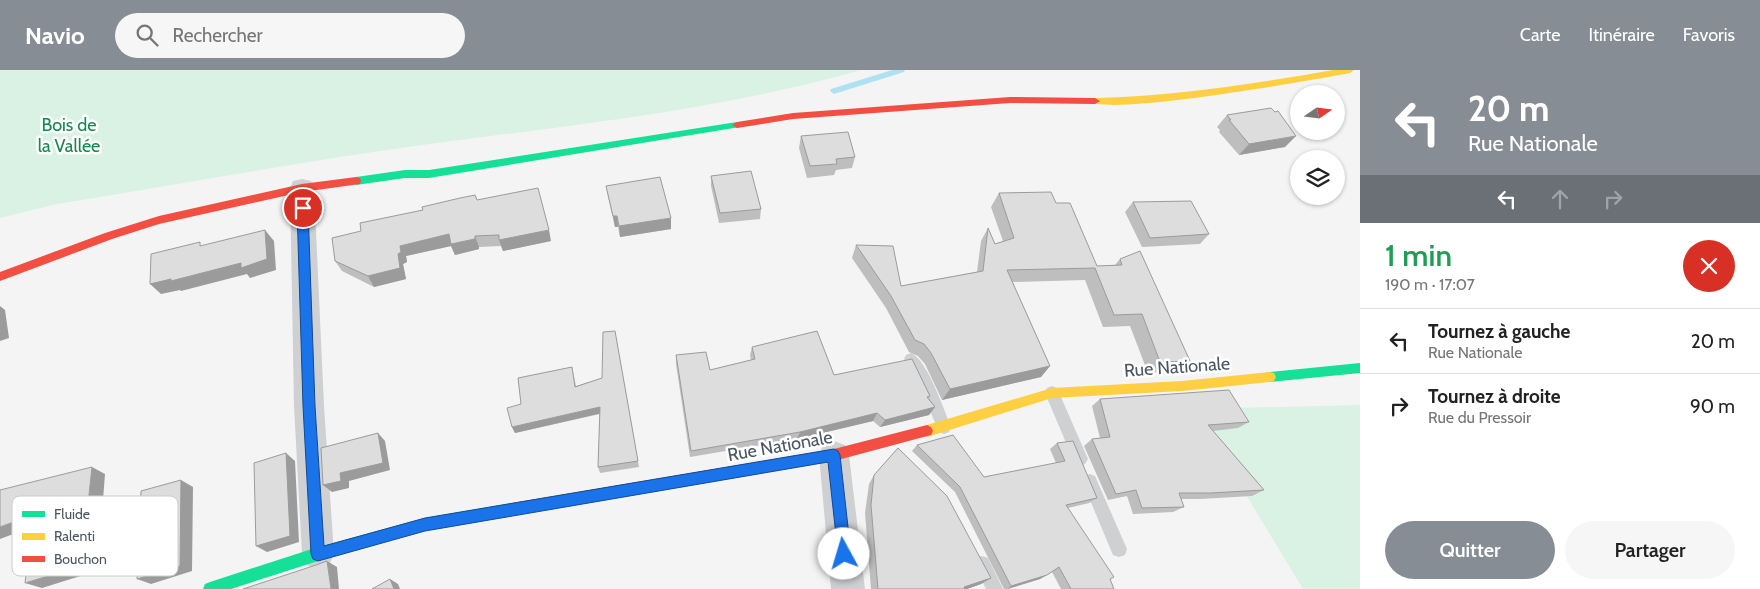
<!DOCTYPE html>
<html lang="fr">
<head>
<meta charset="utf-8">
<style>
  :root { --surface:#fff; --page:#f6f6f6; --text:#222; --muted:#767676; --line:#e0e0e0; --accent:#868d94 }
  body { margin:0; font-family:Cabin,sans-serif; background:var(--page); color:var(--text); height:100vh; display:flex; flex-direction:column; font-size:19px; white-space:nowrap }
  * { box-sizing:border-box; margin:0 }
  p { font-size:16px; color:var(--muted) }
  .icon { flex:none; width:28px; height:28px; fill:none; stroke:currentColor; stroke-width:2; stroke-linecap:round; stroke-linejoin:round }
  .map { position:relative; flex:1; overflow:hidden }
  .side { display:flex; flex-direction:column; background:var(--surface); width:400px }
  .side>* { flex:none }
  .top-card { background:#868d94; color:#fff; overflow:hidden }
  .needle { width:32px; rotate:76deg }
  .fabs { position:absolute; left:1290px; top:15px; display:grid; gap:10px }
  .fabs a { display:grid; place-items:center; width:55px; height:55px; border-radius:50%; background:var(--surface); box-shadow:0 1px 4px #0004; font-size:25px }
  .pin { position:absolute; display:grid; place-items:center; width:42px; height:42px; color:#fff; margin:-21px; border:2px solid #fff; border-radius:50%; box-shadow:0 1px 5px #0007 }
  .me { position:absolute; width:55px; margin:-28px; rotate:354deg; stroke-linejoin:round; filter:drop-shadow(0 0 4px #0008) }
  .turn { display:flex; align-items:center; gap:18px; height:105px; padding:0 25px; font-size:22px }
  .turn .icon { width:65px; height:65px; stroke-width:2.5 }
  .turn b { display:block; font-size:35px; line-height:42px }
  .lanes { display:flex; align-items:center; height:48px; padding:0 25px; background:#0003; justify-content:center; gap:25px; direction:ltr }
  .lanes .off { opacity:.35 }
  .round { display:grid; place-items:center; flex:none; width:52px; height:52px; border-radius:26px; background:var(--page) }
  .headline { display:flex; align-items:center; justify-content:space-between; height:85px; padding:0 25px }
  h1 { font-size:30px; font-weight:600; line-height:38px; color:#1e9e55 }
  .action { display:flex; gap:10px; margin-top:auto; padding:10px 25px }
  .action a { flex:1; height:58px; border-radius:30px; background:var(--accent); color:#fff; font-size:20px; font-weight:600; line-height:58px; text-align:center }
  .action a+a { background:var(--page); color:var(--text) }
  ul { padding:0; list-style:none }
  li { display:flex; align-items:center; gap:15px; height:65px; padding:0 25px; border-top:1px solid var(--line) }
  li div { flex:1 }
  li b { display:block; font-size:19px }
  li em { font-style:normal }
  header { display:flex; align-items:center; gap:30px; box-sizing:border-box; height:70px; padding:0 25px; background:var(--accent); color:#fff }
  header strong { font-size:24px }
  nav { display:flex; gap:28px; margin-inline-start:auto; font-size:18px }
  .search { width:350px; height:45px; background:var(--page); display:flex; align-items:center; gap:12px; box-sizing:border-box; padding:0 18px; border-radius:28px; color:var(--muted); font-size:19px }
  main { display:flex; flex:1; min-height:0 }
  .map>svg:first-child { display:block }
</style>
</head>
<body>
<header>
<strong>Navio</strong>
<div class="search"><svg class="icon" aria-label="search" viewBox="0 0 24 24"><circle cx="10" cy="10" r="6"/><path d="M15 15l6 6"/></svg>Rechercher</div>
<nav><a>Carte</a><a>Itinéraire</a><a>Favoris</a></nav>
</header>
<main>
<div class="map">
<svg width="1360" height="519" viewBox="0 0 1360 519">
  <rect width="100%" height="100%" fill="#f4f4f4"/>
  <!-- green -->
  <path fill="#d9f2e3" d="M0,0h861c-141,40 -287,55 -432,74 -124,17 -248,40 -372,60l-57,14z
    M1360,335v184h-57l-109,-180z"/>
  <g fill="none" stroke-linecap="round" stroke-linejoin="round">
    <!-- stream -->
    <path fill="#aee2f0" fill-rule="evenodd" d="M892,0h13l-1,2 -70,22 -4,-3 1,-2z"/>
    <!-- lane -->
    <path fill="#ced0d2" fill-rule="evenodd" d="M911,283c16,6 33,57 40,74l-2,5 -5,2 -5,-2 -24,-56 -11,-17 2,-4z
      M1052,316l5,2 31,71 -3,5 -5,2 -5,-2 -30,-71 2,-5z
      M1090,404l5,2 32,73 -2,6 -6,2 -6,-2 -31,-74 3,-5z
      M982,486l6,2 15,31h-17l-12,-25 2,-6z"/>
    <!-- street -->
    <path fill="#ced0d2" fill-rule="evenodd" d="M302,109l9,2 3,7 10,218 10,148 -5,11 -11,5 -11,-5 -5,-11 -8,-148 -4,-218 3,-7z
      M834,371l11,4 4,10 16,134h-34l-12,-134 4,-10z"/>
    <!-- fast -->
    <path fill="#16e098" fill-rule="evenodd" d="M737,52l5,3 -2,2 -311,51h-24l-49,7 -5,-4 5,-4 49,-7h24z
      M1360,293v10l-90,9 -4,-1 -2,-4 2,-4 4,-1z
      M512,433l5,2 1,4 -1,4 -5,2 -87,15 -107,31 -87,28h-28l2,-5 5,-2 108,-35 107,-29z"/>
    <!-- slow -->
    <path fill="#ffcf43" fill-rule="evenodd" d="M1333,0h21l-4,3c-32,6 -245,44 -260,28l5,-3c80,-2 159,-14 238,-28z
      M1270,302l4,1 2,4 -2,4 -4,1 -88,9 -130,7 -125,39 -4,-2 -2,-4 2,-4 4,-2 125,-37 130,-7z"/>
    <!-- jam -->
    <path fill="#f24e42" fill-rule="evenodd" d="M1010,27l85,1 5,3 -5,3 -85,-1 -217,16 -56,9 -5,-3 5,-3 56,-9z
      M356,107l4,1 1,3 -1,3 -58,8 -143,32 -47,15 -112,42v-9l105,-39 54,-17 143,-32z
      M927,355l4,2 2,4 -2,4 -97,26 -322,54 -5,-2 -1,-4 1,-4 5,-2 322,-54z"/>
  </g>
  <!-- wall -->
  <path fill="#bebebf" d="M1227,45l58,32 -46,8 -20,-23 1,-2 -3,-3z
    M801,66l54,21 -3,11 -16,2 -2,5 -27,3 -8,-30z
    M711,106l50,33 -1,10 -41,4 -8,-37z
    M606,116l65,43 -51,8 -2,-10h-3l-7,-30z
    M999,123l57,10 41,63 18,-1 5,-6 70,102 -14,10 -28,2 -18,-47 -27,1 -18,-47 -73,2 38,84 -9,11 -99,23 -17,-36 -7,-8 -9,-4 -23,-44 -34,-50 4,-13 45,41 76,-14 4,-31 7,-13 7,16 8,-3 -12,-34z
    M477,130l74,41 -48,10 -2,-5 -22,1v2l-24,6 -4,-9 -45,10 1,6 -4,2 3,15 -32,8 -32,-16 -7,-10 26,-30z
    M1133,132h39l37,32 -9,10 -58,3 -17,-35z
    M615,261l24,136 -39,6 -2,-6 2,-53 -85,19 -3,-6 9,-23 51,-37 4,19 26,-8z
    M752,277l82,28 96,21 -1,2 6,9 -6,8 -49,12 -7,-6 -76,18 -107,18 -14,-93v-9l34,15 41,-10 -1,-5z
    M1100,329l149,23 -11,6 -25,3 51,59 -12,6 -52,3h-19l3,8 -11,5 -40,2 -6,-18 -19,4 -24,-54 8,-7 8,-1 -8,-32z
    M1057,373l40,55 -8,5 -21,5 42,71 4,10h-53l-9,-17 -12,7 -32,10h-4l-49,-97 -43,-41 5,-6 67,32 72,-14 -6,-14z
    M874,405l117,103 -10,6 -14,5h-96l-6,-76 4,-29z"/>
  <!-- shaded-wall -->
  <path fill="#9b9b9b" d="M1296,66l-11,11 -46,8 10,-11z
    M613,146h4l1,11h-3z
    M671,148v11l-51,8 -1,-11z
    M265,160l9,11 2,29 -26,8 -3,-4 -66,17 -1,-1 -19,4 -11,-10z
    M549,160l2,11 -48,10 -4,-11z
    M449,164l26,2 4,11v2l-24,6 -4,-9 -45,10 1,6 -4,2 3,15 -32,8 -6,-11 30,-22 2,-8z
    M0,236l5,4 4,28 -9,3z
    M1050,296l-9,11 -99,23 8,-11z
    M600,337l2,6 -87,20 -3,-6z
    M935,337l-6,8 -49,12 5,-7z
    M877,343l-4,8 -76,18 3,-7z
    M378,363l7,8 5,29 -41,11v7l-17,4 -9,-7 17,-12z
    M286,383l9,8 4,81 -32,10 -11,-6z
    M92,397l13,7 -5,64 -15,-6z
    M181,410l12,7 -1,84 -41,13 -14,-5z
    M33,445l15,6 -48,18v-12z
    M138,479l13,5 -109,34 -17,-5z
    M327,491l10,6 2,22h-8z
    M1047,505l-7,4 -33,10 4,-3z
    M991,508l-10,6 -14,5h-6l3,-2z
    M390,509l8,5 2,5h-6z"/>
  <!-- building -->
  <path fill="#ddddde" stroke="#9b9b9b" d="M1271,38l4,4 3,-1 18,25 -47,8 -20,-24h2l-4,-5z
    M848,62l7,25 -19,2 1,5 -27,2 -9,-30z
    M751,101l10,38 -41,4 -9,-37z
    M660,107l11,41 -52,8 -2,-10h-4l-7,-30z
    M538,118l11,42 -50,10v-5l-24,1v3l-24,5 -2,-10 -49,12 1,6 -3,2 2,14 -32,8 -33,-15 -3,-23 29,-7 -1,-8 63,-13 -1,-3 38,-9 15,-3 2,5z
    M1051,122l5,11h14l27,63 25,-1 -2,-6 20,-8 50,110 -30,1 -18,-48 -28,1 -19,-47 -88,2 43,96 -100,23 -19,-36 -7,-9 -9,-4 -24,-44 -35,-51 37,1 8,40 82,-15 5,-43 7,16 19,-6 -15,-45z
    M1191,131l18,33 -59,4 -17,-36z
    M265,160l2,29 -26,9v-5l-70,18v-2l-21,5 1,-30 49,-12v4z
    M615,261l23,130 -40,6 2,-60 -88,20 -5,-19 14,-4 -3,-26 54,-11 3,20 27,-9 1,-46z
    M817,261l17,44 78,-16 18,37 -3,1 8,10 -50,13 -8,-7 -77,19 -109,19 -15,-96 30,-3 4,18 45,-11 -3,-12z
    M1229,320l20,32 -41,3 56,65 -53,3h-32l5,14 -42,1 -6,-18 -20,4 -24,-55 18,-2 -10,-38z
    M378,363l5,30 -43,10 1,8 -18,4 -2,-37z
    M953,365l31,42 81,-16 -8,-18 16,-2 24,57 -31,7 48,72 -4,2 4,10h-43l-12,-22 -12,8 -36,11 -51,-99 -43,-42z
    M898,378l49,48 44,82 -27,9 1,2h-87l-7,-84 3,-30z
    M286,383l4,83 -34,10 -2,-83z
    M92,397l-7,65 55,-17 1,-24 40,-11 -1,86 -43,13 1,-30 -113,34 8,-68 -33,12v-37z
    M327,491l4,28h-88l73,-24z
    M390,509l4,10h-22z"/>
  <!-- route -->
  <path fill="#1a73e8" stroke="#114b97" d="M303,134l5,4 7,198 9,140 101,-28 409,-69 4,2 2,4 11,99 -2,5 -5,2 -4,-2 -2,-5 -10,-92 -403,69 -107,30 -5,-2 -2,-5 -8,-148 -6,-198z"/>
  <g text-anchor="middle" stroke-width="5" stroke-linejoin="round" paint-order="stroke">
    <!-- park labels -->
    <g font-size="18" fill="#17864f" stroke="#fff">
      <text x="69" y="61">Bois de<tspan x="69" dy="21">la Vallée</tspan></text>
    </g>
    <!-- street labels -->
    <g font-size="18" fill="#4a5661" stroke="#fff">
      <text transform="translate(1177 297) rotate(-4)" y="6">Rue Nationale</text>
      <text transform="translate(780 376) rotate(-10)" y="6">Rue Nationale</text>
    </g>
  </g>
  <!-- legend -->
  <rect x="12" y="426" width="166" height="80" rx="8" fill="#fff" stroke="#c9ccd0" stroke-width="1"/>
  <rect x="22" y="441" width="23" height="6" fill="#16e098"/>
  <rect x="22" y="463" width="23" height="7" fill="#ffcf43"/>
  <rect x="22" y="486" width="23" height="6" fill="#f24e42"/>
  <g font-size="14" fill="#4a5661">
    <text x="54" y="449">Fluide</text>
    <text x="54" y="471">Ralenti</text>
    <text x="54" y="494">Bouchon</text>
  </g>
</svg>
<div class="fabs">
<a><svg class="needle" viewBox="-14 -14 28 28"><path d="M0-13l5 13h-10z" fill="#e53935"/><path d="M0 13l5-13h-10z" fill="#767676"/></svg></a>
<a><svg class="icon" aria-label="layers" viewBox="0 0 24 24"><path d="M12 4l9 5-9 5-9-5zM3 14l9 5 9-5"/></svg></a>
</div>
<div class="pin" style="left:303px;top:138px;background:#d93025"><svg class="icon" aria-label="arrive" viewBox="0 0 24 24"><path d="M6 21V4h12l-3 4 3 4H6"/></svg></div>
<svg class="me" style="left:844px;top:484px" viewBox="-20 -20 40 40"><circle r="19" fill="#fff"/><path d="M0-13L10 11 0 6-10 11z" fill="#1a73e8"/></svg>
</div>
<section class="side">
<div class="top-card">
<div class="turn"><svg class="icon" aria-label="left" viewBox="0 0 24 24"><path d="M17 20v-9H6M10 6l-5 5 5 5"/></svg><div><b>20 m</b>Rue Nationale</div></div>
<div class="lanes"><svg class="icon" aria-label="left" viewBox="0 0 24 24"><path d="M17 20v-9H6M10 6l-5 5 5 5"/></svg><svg class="icon off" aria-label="ahead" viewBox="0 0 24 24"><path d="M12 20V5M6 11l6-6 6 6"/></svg><svg class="icon off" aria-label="right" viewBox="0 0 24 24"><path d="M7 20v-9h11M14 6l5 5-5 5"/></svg></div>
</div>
<div class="headline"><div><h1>1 min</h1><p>190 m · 17:07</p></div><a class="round" style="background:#d93025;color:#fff"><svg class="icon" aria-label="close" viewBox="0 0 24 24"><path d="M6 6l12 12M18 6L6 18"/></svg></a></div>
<ul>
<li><svg class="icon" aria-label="left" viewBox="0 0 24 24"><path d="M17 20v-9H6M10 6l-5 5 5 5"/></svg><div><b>Tournez à gauche</b><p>Rue Nationale</p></div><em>20 m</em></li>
<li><svg class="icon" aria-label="right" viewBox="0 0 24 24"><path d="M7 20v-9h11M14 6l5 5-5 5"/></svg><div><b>Tournez à droite</b><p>Rue du Pressoir</p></div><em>90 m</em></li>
</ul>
<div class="action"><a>Quitter</a><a>Partager</a></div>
</section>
</main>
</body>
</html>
